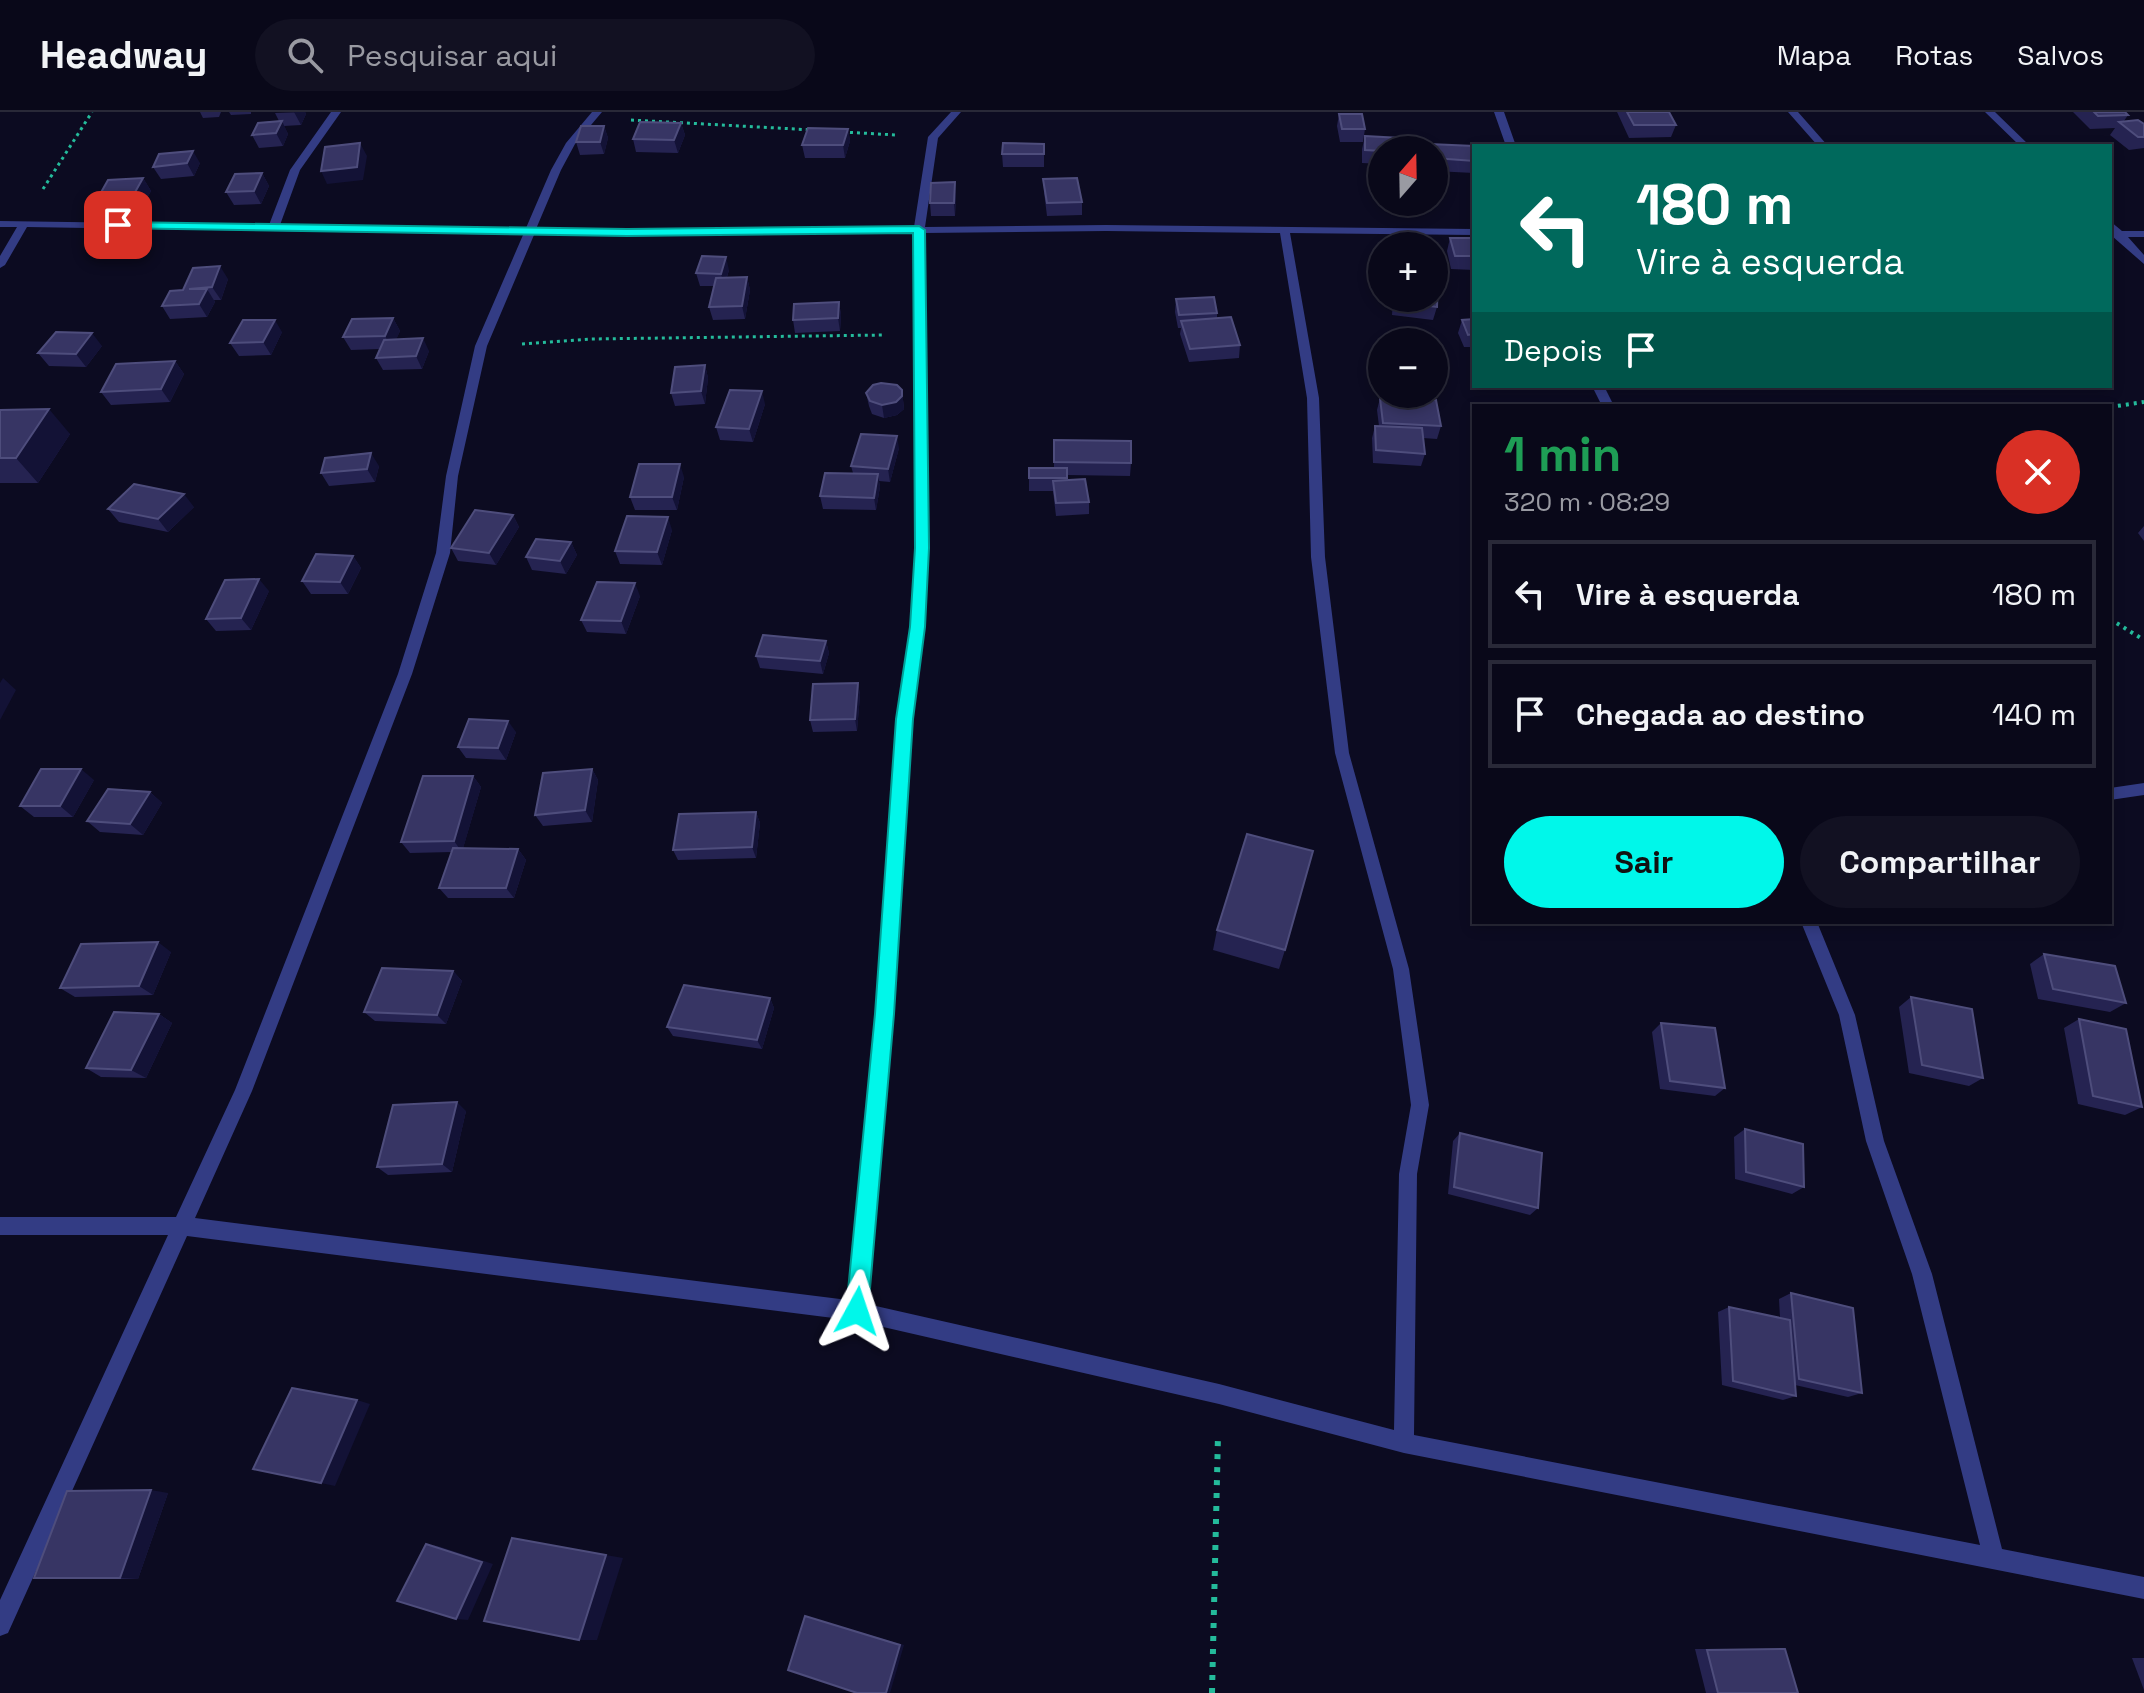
<!DOCTYPE html>
<html lang="pt">
<head>
<meta charset="utf-8">
<style>
  :root { --surface:#090819; --page:#121122; --text:#f1f3f6; --muted:#999aa2; --line:#292938; --accent:#00f7ea }
  body { margin:0; font-family:"Space Grotesk",sans-serif; background:var(--page); color:var(--text); height:100vh; display:flex; flex-direction:column; font-size:30px; white-space:nowrap }
  * { box-sizing:border-box; margin:0 }
  p { font-size:26px; color:var(--muted) }
  .icon { flex:none; width:44px; height:44px; fill:none; stroke:currentColor; stroke-width:2; stroke-linecap:round; stroke-linejoin:round }
  .map { position:relative; flex:1; overflow:hidden }
  .sheet { position:absolute; left:1472px; top:292px; width:640px; height:520px; display:flex; flex-direction:column; background:var(--surface); border-radius:0px; box-shadow:0 4px 12px #0003,0 0 0 2px var(--line) }
  .sheet>* { flex:none }
  .guide { position:absolute; left:1472px; top:32px; width:640px; height:244px; border-radius:0px; box-shadow:0 4px 12px #0003,0 0 0 2px var(--line); background:#00695c; color:#fff; overflow:hidden }
  .needle { width:52px; rotate:20deg }
  .buttons { position:absolute; left:1368px; top:24px; display:grid; gap:16px }
  .buttons a { display:grid; place-items:center; width:80px; height:80px; border-radius:50%; background:var(--surface); box-shadow:0 4px 12px #0003,0 0 0 2px var(--line); font-size:40px }
  .pin { position:absolute; display:grid; place-items:center; width:68px; height:68px; color:#fff; margin:-34px; border-radius:16px; box-shadow:0 4px 12px #0006 }
  .me { position:absolute; width:88px; margin:-44px; rotate:5deg; stroke-linejoin:round; filter:drop-shadow(0 0 6px #0008) }
  .turn { display:flex; align-items:center; gap:28px; height:168px; padding:0 32px; font-size:36px }
  .turn .icon { width:104px; height:104px; stroke-width:2.5 }
  .turn b { display:block; font-size:56px; line-height:68px }
  .then { display:flex; align-items:center; height:76px; padding:0 32px; background:#0003; gap:16px; font-size:30px }
  .round { display:grid; place-items:center; flex:none; width:84px; height:84px; border-radius:42px; background:var(--page) }
  .headline { display:flex; align-items:center; justify-content:space-between; height:136px; padding:0 32px }
  h1 { font-size:48px; font-weight:700; line-height:60px; color:#1e9e55 }
  .action { display:flex; gap:16px; margin-top:auto; padding:16px 32px }
  .action a { flex:1; height:92px; border-radius:48px; background:var(--accent); color:#111; font-size:32px; font-weight:700; line-height:92px; text-align:center }
  .action a+a { background:var(--page); color:var(--text) }
  ul { padding:0; list-style:none }
  li { display:flex; align-items:center; gap:24px; height:108px; margin:0 16px 12px; padding:0 16px; border:4px solid var(--line); border-radius:0px }
  li div { flex:1 }
  li b { display:block; font-size:30px }
  li em { font-style:normal }
  header { display:flex; align-items:center; gap:48px; box-sizing:border-box; height:112px; padding:0 40px; background:var(--surface); border-bottom:2px solid var(--line) }
  header strong { font-size:38px }
  nav { display:flex; gap:44px; margin-inline-start:auto; font-size:28px }
  .search { width:560px; height:72px; background:var(--page); display:flex; align-items:center; gap:20px; box-sizing:border-box; padding:0 28px; border-radius:44px; color:var(--muted); font-size:30px }
  .map>svg:first-child { display:block }
</style>
</head>
<body>
<header>
<strong>Headway</strong>
<div class="search"><svg class="icon" aria-label="search" viewBox="0 0 24 24"><circle cx="10" cy="10" r="6"/><path d="M15 15l6 6"/></svg>Pesquisar aqui</div>
<nav><a>Mapa</a><a>Rotas</a><a>Salvos</a></nav>
</header>
<div class="map">
<svg width="2144" height="1581" viewBox="0 0 2144 1581">
  <rect width="100%" height="100%" fill="#0c0b21"/>
  <g fill="none" stroke-linecap="round" stroke-linejoin="round">
    <!-- path-far2 -->
    <path stroke="#24bb9b" stroke-width="3" stroke-dasharray="3 4" stroke-linecap="butt" d="M631,8l182,10
      M843,20l53,3
      M43,77l49,-77
      M522,232l69,-5 293,-4"/>
    <!-- path-far1 -->
    <path stroke="#24bb9b" stroke-width="4" stroke-dasharray="3 5" stroke-linecap="butt" d="M2110,295l34,-5
      M2110,507l34,21"/>
    <!-- path -->
    <path stroke="#24bb9b" stroke-width="6" stroke-dasharray="5 8" stroke-linecap="butt" d="M1212,1581l6,-258"/>
    <!-- street -->
    <path fill="#333c84" fill-rule="evenodd" d="M331,0h10l-41,58 -20,55 246,3 25,-58 15,-27 26,-31h10l-27,32 -14,26 -25,59 378,-2 14,-90 23,-25h10l-23,26 -13,89 181,-2 368,4v6l-184,-2 29,165 6,159 24,196 60,216 20,136 -12,69 -3,261 566,110 -68,-271 -46,-133 -27,-126 -38,-93h16l38,93 29,126 48,133 70,275 142,28v22l-740,-146 -185,-49 -362,-83 -670,-85 -179,397 -8,3v-36l168,-365h-168v-18h176l59,-127 163,-416 38,-121 10,-77 29,-130 48,-111 -496,-8 -22,38 -5,3v-12l17,-29h-17v-6l269,4 21,-55zM1106,119l174,2 27,165 4,159 24,196 58,216 18,136 -12,69 -5,256 -175,-46 -352,-80 26,-290 18,-295 14,-92 4,-79 -5,-315zM914,121l1,315 -4,79 -14,92 -20,295 -29,286 -653,-82 57,-127 160,-417 38,-121 8,-77 29,-130 47,-111z
      M1494,0h10l12,34h-10z
      M1788,0h10l30,34h-10z
      M1985,0h10l35,34h-10z
      M2110,109l12,10h22v6h-16l16,18v9l-32,-28z
      M1592,274h12l10,20h-12z
      M2144,671v12l-34,5v-12z"/>
  </g>
  <!-- wall -->
  <path fill="#252351" d="M200,0h21l-2,5 -16,1z
    M229,0h22v2l-20,1z
    M305,0l1,2 -5,11 -17,1 4,8 -5,12 -24,2 -7,-13 27,-14 -4,-8z
    M1617,0h52l7,13 -5,12 -42,1z
    M2073,0h52l3,3 -4,6 20,3v24l-15,2 -19,-15 5,-7 -25,1z
    M1339,2l26,15 -2,13h-23l-3,-16z
    M681,11l4,12 -7,18 -42,-1 -3,-13z
    M604,14l4,12 -4,16 -24,1 -4,-13z
    M848,17l2,12 -5,17h-40l-3,-13z
    M1365,24l17,14v14l-20,-1v-14z
    M1044,32v23h-41l-1,-13z
    M1429,32l45,2v27l-40,-2v-21h-7z
    M159,42l41,9 -6,13 -33,3 -8,-12z
    M262,61l7,13 -8,18 -27,1 -8,-13z
    M143,66l8,13 -14,25 -34,2 -9,-13z
    M1043,67l39,23v13l-35,1 -3,-24z
    M956,83l-1,21h-24l-1,-13z
    M1450,126h24v32l-23,-1 -4,-18z
    M729,158l-2,7h20l3,13 -5,29 -32,1 -4,-13 5,-21h-14l-4,-13z
    M228,167l-7,21h-7l1,2 -8,15 -37,2 -8,-13 21,-16z
    M1393,186h41l3,9 -4,13 -41,-5z
    M1176,187l41,14v5l23,27 -1,13 -50,4 -9,-28 1,-6h-3l-3,-16z
    M839,190l2,13 -1,16 -45,2 -2,-13z
    M393,206l7,13 -4,8 33,12 -7,18 -39,1 -7,-12 3,-9 -28,1 -8,-13z
    M1474,207v28h-10l-6,-14 4,-13z
    M282,220l-11,23 -32,1 -9,-13z
    M102,234l-16,21 -37,-1 -11,-13z
    M175,249l9,13 -14,28 -59,3 -10,-13z
    M705,253l3,13 -3,26 -30,2 -4,-13z
    M902,278l2,19 -7,6 -13,3 -12,-4 -3,-8 -3,-13z
    M1380,286l61,28 -4,13 -14,-1 2,16 -4,12 -48,-3 -1,-25 3,-12h4l-2,-16z
    M765,292l-12,38 -33,-2 -4,-13z
    M0,298l70,24 -32,49h-38z
    M1054,328l77,23 -1,13 -63,-1v5l22,22v12l-33,2 -3,-25h-24v-23h25z
    M899,336l-9,34 -11,-1 1,6 -4,23 -53,-1 -3,-13 33,-23 -2,-7z
    M379,354l-4,16 -46,4 -8,-13z
    M684,365l-7,33h-42l-5,-13z
    M194,395l-26,25 -49,-10 -11,-13z
    M513,403l6,12 -23,38 -38,-4 -7,-13z
    M2144,414v15l-6,-8z
    M672,418l-10,35 -42,-1 -5,-13z
    M571,430l6,13 -11,19 -34,-4 -6,-13z
    M353,444l8,12 -13,26h-37l-9,-13z
    M269,479l-18,39 -35,1 -10,-12z
    M640,484l-14,38 -39,-2 -6,-12z
    M826,529l3,12 -6,21 -63,-6 -4,-12z
    M858,571l2,12 -3,36 -44,1 -3,-12z
    M516,620l-10,28 -40,-2 -8,-11z
    M592,657l6,11 -6,42 -49,4 -8,-11z
    M473,664l8,11 -18,61 55,1 8,11 -12,38h-66l-9,-10 13,-36 -42,1 -9,-11z
    M94,668l-21,37h-39l-14,-11z
    M150,680l12,11 -19,32 -43,-3 -13,-11z
    M756,700l4,11 -4,35 -78,2 -5,-10z
    M1217,818l68,20 -6,19 -66,-19z
    M171,840l-18,43 -78,2 -15,-9z
    M2044,842l82,49 -16,9 -72,-13 -8,-35z
    M453,859l9,10 -16,43 -71,-3 -11,-9z
    M1911,885l72,81 -14,8 -60,-13 -10,-66z
    M770,886l4,10 -12,41 -89,-13 -6,-9z
    M159,902l13,9 -26,55 -45,-1 -15,-9z
    M2079,907l63,88 -17,8 -47,-11 -14,-76z
    M1661,911l64,65 -10,8 -55,-7 -8,-57z
    M466,999l-14,61 -64,3 -11,-8z
    M1745,1017l59,58 -12,7 -57,-15 -1,-42z
    M1460,1021l78,75 -8,7 -82,-21 5,-53z
    M1791,1181l71,100 -14,4 -53,-12 1,11 -13,4 -61,-15 -4,-73 11,-5 51,11 -1,-19z
    M168,1381l-30,86h-84l-20,-1z
    M1695,1537h90l13,44h-92z
    M2132,1546h12v32z"/>
  <!-- shaded-wall -->
  <path fill="#131236" d="M294,0h11l1,2 -5,11z
    M282,9l6,13 -5,12 -7,-13z
    M681,11l4,12 -7,18 -4,-13z
    M604,14l4,12 -4,16 -4,-12z
    M848,17l2,12 -5,17 -2,-13z
    M360,31l7,13 -4,24 -36,4 -6,-13z
    M193,39l7,12 -6,13 -7,-13z
    M262,61l7,13 -8,18 -7,-13z
    M143,66l8,13 -14,25 -8,-13z
    M955,70l1,13 -1,21 -1,-13z
    M726,145l3,13 -5,16 -3,-12z
    M220,154l8,13 -7,21 -9,-13z
    M747,165l3,13 -5,29 -3,-13z
    M207,177l8,13 -8,15 -8,-13z
    M839,190l2,13 -1,16 -2,-13z
    M393,206l7,13 -8,18 -7,-13z
    M275,208l7,12 -11,23 -8,-13z
    M92,221l10,13 -16,21 -10,-13z
    M423,226l6,13 -7,18 -6,-13z
    M175,249l9,13 -14,28 -9,-13z
    M705,253l3,13 -3,26 -4,-13z
    M902,278l2,19 -7,6 -13,3 -2,-13z
    M762,279l3,13 -12,38 -4,-13z
    M49,297l21,25 -32,49 -22,-25z
    M897,324l2,12 -9,34 -2,-13z
    M371,341l8,13 -4,16 -8,-13z
    M680,352l4,13 -7,33 -5,-13z
    M878,362l2,13 -4,23 -2,-12z
    M184,382l10,13 -26,25 -10,-13z
    M513,403l6,12 -23,38 -7,-12z
    M668,405l4,13 -10,35 -5,-13z
    M571,430l6,13 -11,19 -6,-13z
    M353,444l8,12 -13,26 -8,-12z
    M259,467l10,12 -18,39 -10,-12z
    M635,471l5,13 -14,38 -5,-13z
    M826,529l3,12 -6,21 -3,-13z
    M3,566l13,12 -16,30v-37z
    M858,571l2,12 -3,36 -2,-12z
    M508,609l8,11 -10,28 -8,-12z
    M81,657l13,11 -21,37 -13,-11z
    M592,657l6,11 -6,42 -7,-12z
    M473,664l8,11 -19,65 -8,-11z
    M150,680l12,11 -19,32 -13,-11z
    M756,700l4,11 -4,35 -4,-11z
    M518,737l8,11 -12,38 -8,-10z
    M158,830l13,10 -18,43 -14,-9z
    M453,859l9,10 -16,43 -9,-9z
    M770,886l4,10 -12,41 -5,-9z
    M159,902l13,9 -26,55 -15,-8z
    M457,990l9,9 -14,61 -10,-8z
    M357,1288l13,4 -35,82 -14,-3z
    M151,1378l17,3 -30,86 -18,-1z
    M426,1432l12,2 55,18 -25,56 -12,-1z
    M606,1443l17,3 -26,82h-18z
    M805,1504l99,29 -14,48h-4z"/>
  <!-- building -->
  <path fill="#373564" stroke="#4e4d7c" stroke-width="2" d="M1627,0h42l7,13h-42z
    M2094,0h31l3,3 -30,1z
    M1339,2h23l3,15h-23z
    M2138,8l6,4v13h-6l-19,-15z
    M282,9l-6,12 -24,2 6,-12z
    M640,10l41,1 -7,17 -41,-1z
    M581,14h23l-4,16h-24z
    M808,16l40,1 -5,16h-41z
    M1365,24l36,2 1,12h-20v1l-17,-1z
    M360,31l-3,24 -36,4 4,-24z
    M1003,31l41,1v10h-42z
    M1429,32l45,2v15l-40,-3v-8h-4z
    M193,39l-6,12 -34,4 6,-13z
    M262,61l-8,18 -28,1 9,-18z
    M143,66l-14,25 -35,2 14,-25z
    M1077,66l5,24 -35,1 -4,-24z
    M955,70l-1,21h-24l1,-20z
    M1450,126h24v18h-19z
    M702,144l24,1 -5,17 -25,-1z
    M220,154l-8,21 -23,2h18l-8,15 -37,2 8,-15 13,-1 10,-22z
    M747,165l-5,29 -33,1 7,-29z
    M1434,169l4,1 -1,25 -42,-5v-4h39z
    M1214,185l3,16 -38,2 -3,-16z
    M839,190l-1,16 -45,2 1,-16z
    M1231,205l9,28 -50,4 -9,-28z
    M393,206l-8,18 -42,1 9,-18z
    M1474,207v15l-6,1 -6,-15z
    M243,208h32l-12,22 -33,1z
    M56,220l36,1 -16,21 -38,-1z
    M423,226l-7,18 -40,2 8,-18z
    M175,249l-14,28 -60,3 15,-28z
    M705,253l-4,26 -30,2 4,-26z
    M881,271l16,2 5,5v6l-6,6 -14,3 -12,-4 -4,-8 7,-8z
    M730,278l32,1 -13,38 -33,-2z
    M1380,286l56,2 5,26 -58,-3z
    M49,297l-33,49h-16v-48z
    M1375,314l47,2 3,26 -49,-4z
    M861,322l36,2 -9,33 -37,-3z
    M1054,328l77,1v22l-77,-1z
    M371,341l-4,16 -46,4 4,-15z
    M639,352h41l-8,33h-42z
    M1029,356h38v10h-38z
    M825,361l53,1 -4,24 -54,-2z
    M1085,367l4,23 -33,1 -3,-22z
    M134,372l50,10 -26,25 -50,-10z
    M475,398l38,5 -24,38 -38,-5z
    M627,404l41,1 -11,35 -42,-1z
    M536,427l35,3 -11,19 -34,-4z
    M316,442l37,2 -13,26 -38,-1z
    M259,467l-18,39 -35,1 19,-39z
    M597,470l38,1 -14,38 -40,-1z
    M763,523l63,6 -6,20 -64,-5z
    M858,571l-3,36 -45,1 3,-36z
    M469,607l39,2 -10,27 -40,-1z
    M41,657h40l-21,37h-40z
    M592,657l-7,41 -50,5 8,-42z
    M423,664h50l-19,65 -53,1z
    M108,677l42,3 -20,32 -43,-3z
    M756,700l-4,35 -79,3 6,-36z
    M1247,722l66,17 -28,99 -68,-20z
    M453,736l65,1 -12,39h-67z
    M158,830l-19,44 -79,2 21,-44z
    M2044,842l71,12 11,37 -73,-14z
    M382,856l71,3 -16,44 -73,-3z
    M684,873l86,13 -13,42 -90,-13z
    M1911,885l61,12 11,69 -61,-13z
    M114,900l45,2 -28,56 -45,-2z
    M2079,907l47,10 16,78 -49,-11z
    M1661,911l54,5 10,60 -55,-7z
    M457,990l-15,62 -65,3 16,-62z
    M1745,1017l58,15 1,43 -58,-15z
    M1460,1021l82,20 -4,55 -84,-21z
    M1791,1181l62,15 9,85 -63,-14z
    M1729,1195l61,13 6,76 -63,-15z
    M292,1276l65,12 -36,83 -68,-14z
    M151,1378l-31,88h-86l33,-87z
    M512,1426l94,17 -27,85 -95,-19z
    M426,1432l56,18 -26,57 -59,-18z
    M805,1504l95,29 -14,48h-29l-69,-23z
    M1785,1537l13,44h-80l-11,-43z"/>
  <!-- route -->
  <path fill="#00f7ea" stroke="#00a198" stroke-width="2" d="M118,110l509,7 292,-3 6,4 4,318 -4,79 -12,92 -19,295 -26,297 -3,8 -8,3 -8,-3 -3,-8 29,-297 21,-295 14,-92 5,-79 -2,-315 -286,3 -513,-8 -2,-3z"/>
</svg>
<div class="buttons">
<a><svg class="needle" viewBox="-14 -14 28 28"><path d="M0-13l5 13h-10z" fill="#e53935"/><path d="M0 13l5-13h-10z" fill="#999aa2"/></svg></a>
<a>+</a>
<a>−</a>
</div>
<div class="pin" style="left:118px;top:113px;background:#d93025"><svg class="icon" aria-label="arrive" viewBox="0 0 24 24"><path d="M6 21V4h12l-3 4 3 4H6"/></svg></div>
<svg class="me" style="left:857px;top:1199px" viewBox="-20 -20 40 40"><path d="M0-17L14 15 0 8-14 15z" fill="#00f7ea" stroke="#fff" stroke-width="4"/></svg>
<div class="guide">
<div class="turn"><svg class="icon" aria-label="left" viewBox="0 0 24 24"><path d="M17 20v-9H6M10 6l-5 5 5 5"/></svg><div><b>180 m</b>Vire à esquerda</div></div>
<div class="then">Depois<svg class="icon" aria-label="arrive" viewBox="0 0 24 24"><path d="M6 21V4h12l-3 4 3 4H6"/></svg></div>
</div>
<section class="sheet">
<div class="headline"><div><h1>1 min</h1><p>320 m · 08:29</p></div><a class="round" style="background:#d93025;color:#fff"><svg class="icon" aria-label="close" viewBox="0 0 24 24"><path d="M6 6l12 12M18 6L6 18"/></svg></a></div>
<ul>
<li><svg class="icon" aria-label="left" viewBox="0 0 24 24"><path d="M17 20v-9H6M10 6l-5 5 5 5"/></svg><div><b>Vire à esquerda</b></div><em>180 m</em></li>
<li><svg class="icon" aria-label="arrive" viewBox="0 0 24 24"><path d="M6 21V4h12l-3 4 3 4H6"/></svg><div><b>Chegada ao destino</b></div><em>140 m</em></li>
</ul>
<div class="action"><a>Sair</a><a>Compartilhar</a></div>
</section>
</div>
</body>
</html>
